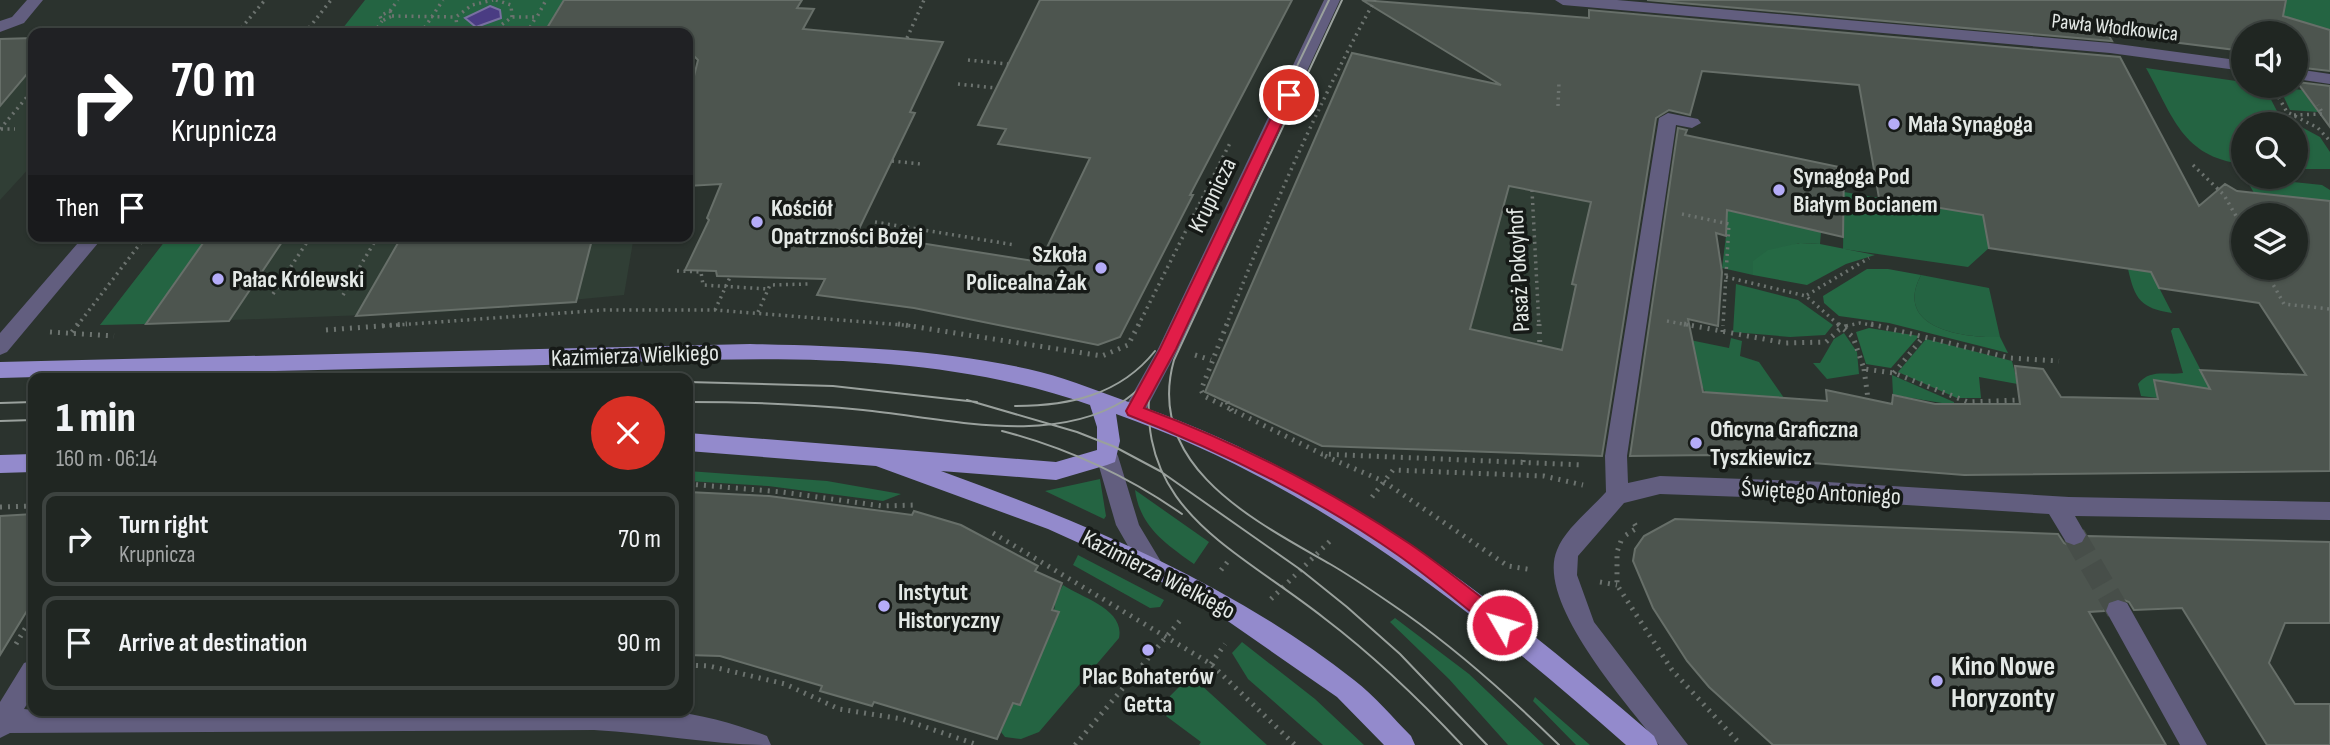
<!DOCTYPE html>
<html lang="en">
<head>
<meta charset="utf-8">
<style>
  :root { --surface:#202622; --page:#282e2a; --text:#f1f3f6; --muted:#a2a5a5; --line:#3d4340 }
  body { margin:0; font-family:"Sofia Sans Condensed",sans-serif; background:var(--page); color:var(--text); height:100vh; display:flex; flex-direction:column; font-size:26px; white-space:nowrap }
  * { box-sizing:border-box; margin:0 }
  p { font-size:23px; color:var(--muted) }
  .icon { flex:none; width:38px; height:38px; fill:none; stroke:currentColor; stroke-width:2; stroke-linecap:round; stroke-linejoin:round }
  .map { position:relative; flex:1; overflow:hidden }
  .panel { position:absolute; left:28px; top:373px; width:665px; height:343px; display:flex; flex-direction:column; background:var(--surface); border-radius:14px; box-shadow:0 2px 5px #0004,0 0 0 2px var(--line) }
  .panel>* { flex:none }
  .top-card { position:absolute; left:28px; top:28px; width:665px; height:214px; border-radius:14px; box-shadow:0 2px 5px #0004,0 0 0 2px var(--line); background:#202124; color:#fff; overflow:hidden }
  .tools { position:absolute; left:2231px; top:21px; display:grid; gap:14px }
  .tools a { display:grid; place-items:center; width:77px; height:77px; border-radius:50%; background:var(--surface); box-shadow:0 2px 5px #0004,0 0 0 2px var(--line); font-size:35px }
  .pin { position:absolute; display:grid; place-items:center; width:60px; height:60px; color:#fff; margin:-30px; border:4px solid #fff; border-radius:50%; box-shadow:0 2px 7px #0007 }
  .me { position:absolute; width:77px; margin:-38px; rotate:308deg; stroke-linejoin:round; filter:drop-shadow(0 0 5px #0008) }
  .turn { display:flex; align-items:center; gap:24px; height:147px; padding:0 28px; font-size:32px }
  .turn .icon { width:91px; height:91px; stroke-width:2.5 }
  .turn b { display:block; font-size:49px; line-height:60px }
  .then { display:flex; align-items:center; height:66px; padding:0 28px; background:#0003; gap:14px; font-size:26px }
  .round { display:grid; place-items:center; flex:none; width:74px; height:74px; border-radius:37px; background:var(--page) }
  .head { display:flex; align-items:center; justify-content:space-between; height:119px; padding:0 28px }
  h1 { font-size:42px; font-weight:800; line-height:52px }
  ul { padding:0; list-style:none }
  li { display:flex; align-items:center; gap:21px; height:94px; margin:0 14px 10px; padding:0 14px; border:4px solid var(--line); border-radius:14px }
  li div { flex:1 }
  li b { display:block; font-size:26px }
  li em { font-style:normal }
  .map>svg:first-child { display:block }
</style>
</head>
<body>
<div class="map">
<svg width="2330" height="745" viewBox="0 0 2330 745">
  <rect width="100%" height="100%" fill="#2b332e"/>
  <!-- built -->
  <path fill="#303e35" d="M33,38v126l-33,36v-161z
    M1447,84l153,93 46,10 -44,270 -280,-11 27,-62z
    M169,236h465l-10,59 -181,17 -343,13z"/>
  <!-- green -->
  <path fill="#246442" d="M365,0h199l-20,33h-205z
    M2282,0h48v30l-47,-14 3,-15z
    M2146,68l97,14 1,4h20l15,29 41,22 10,15v17h-34v-45h-52l-1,40c-61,-7 -70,-48 -97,-96z
    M2279,87l23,3 16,22 -28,-2z
    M2245,177l77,8 8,5v11l-76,-8z
    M1844,192l139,23 6,33 -21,19 -125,-18z
    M1716,208l105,24 -1,12 -21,-1 -45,18 -1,14 -31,-7 4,-32z
    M169,236h39l-62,88 -46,1z
    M2128,269l23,3 21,41c-31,-5 -37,-13 -44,-44z
    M1921,275l68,13 11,49c-38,1 -107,-9 -79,-62z
    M1736,284l62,16 35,25 -8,10 -35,2 -57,-5z
    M2173,328h6l33,64 -58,-12 4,18 -17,-2 -3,-12c13,-16 29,-8 45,-11l-12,-42z
    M1844,333l13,19 2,22 -32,5 -14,-16h7l14,-24z
    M1680,338l49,10 2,-10 11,3 -2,15 19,6 25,36 -79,-6z
    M1892,375l62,27v3l-61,-10z
    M688,471l139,10 74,13 -18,7 -115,-15 -80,-5z
    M1100,479l6,37 -2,3 -59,-28z
    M1135,490l74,52 -15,22c-28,-20 -54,-37 -59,-74z
    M1078,555l86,45 -4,7 -10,1 -77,-43z
    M1063,585c19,13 62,24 56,53l-80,94 -18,7 -16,-2 -4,-5 12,-28 7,1 6,-23h4l6,-14 -2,-2 16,-32 5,-29 -2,-1z
    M1395,618l74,56 75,71h-36l-59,-66 -59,-57z
    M1242,642l73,57 49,46h-41l-75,-66 -16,-26z
    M1184,682l16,2 67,61h-68l2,-3 -35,-26 4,-20z
    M1535,697l55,48h-14l-43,-44z"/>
  <!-- forest -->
  <path fill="#256944" d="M1800,243l20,1 55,11 -29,9 -39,21 -54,-10v-14l15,-11z
    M1867,269h21l33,6c-28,53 41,63 79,62l8,16 -119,-30 -50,-7 -15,-13 -1,-7z
    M1869,328l50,8 -28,32 -25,-4 -10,-32z
    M1926,339l86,22 5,20 6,4 -44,-8 2,21h-24l-59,-26z"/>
  <!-- water -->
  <path fill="#4a3c83" stroke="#7870a0" stroke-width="2" d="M490,6l10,4 1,8 -25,9 -11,-9z"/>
  <!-- building -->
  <path fill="#4d554f" stroke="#676f69" stroke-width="2" fill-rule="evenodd" d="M564,0h238l-5,8 17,1 -11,20 140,13 -33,70 5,1 -58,120 183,29 50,-104 -92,-14 8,-15 -28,-4 62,-125h252l-102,195h3l-73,142 -22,8 -184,-37 -97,-13 8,-16 -108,-3 -1,-5 -31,-1 24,-50 -2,-2 14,-34 -33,2v-86l10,-40 -10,-10v-17h-144z
    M1362,0l227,18v-8l531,47 79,149 26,-22 12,7 93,10v270l-366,4 -252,-20 -82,1 48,-328 9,2 -2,5 159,33 -1,69 -116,-27 -1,26 -10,-3 6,39 -4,54 -30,-7 15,73 124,9 -1,-11 66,14 1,-9 42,9h85l-5,-38 28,3 18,28 97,2 -4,-19 56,9 -10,-19 106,5 -47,-72 -100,-15 -8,-16 -162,-24 -6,-33 -104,-17 -20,-113 -157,-14 -12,44 -21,-5 -13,8 -54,338 -280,-10 -117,-54 147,-339 149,32zM1509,186l82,16 -19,82 4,1 -14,65 -92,-21zM2244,215h52v53h-52z
    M1647,0h639l-3,16 47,14v41l-34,-4v-34h-52v18l-136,-17 4,7z
    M33,38v29l-33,39v-67z
    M2297,82l33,4v41z
    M208,236h78l-57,85 -83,3z
    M402,236h191l-17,66 -220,14z
    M688,492l81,4 143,19 2,-4 47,14 77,41 -3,5 27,12 -10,27 7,2 -39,93 -7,-2 -16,36 -123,-37 -2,4 -52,-15 2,-5 -102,-30 -32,-1z
    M33,514v87l-33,54v-139z
    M1675,519l383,15 6,9 9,4 10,-3 5,-8 242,6v81h-45l-16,40 26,41h35v41h-63l-85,-137 -48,2 -5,-8 -10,-4 -11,3 -4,10 -15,1 77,133h-393l-64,-58 -22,-26 -34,-53 -20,-47 2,-12 9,-13z"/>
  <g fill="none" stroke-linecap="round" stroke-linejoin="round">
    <!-- minor-tunnel -->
    <path stroke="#474e49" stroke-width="23" stroke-dasharray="23 11" stroke-linecap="butt" d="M2074,535l44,76"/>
    <!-- path-far1 -->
    <path stroke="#6c736f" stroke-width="3.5" stroke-dasharray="2 4.5" stroke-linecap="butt" d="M496,0l15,5 1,12
      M390,11l8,-11
      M390,11l2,5 -10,5 -2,-5z
      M392,16l64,1
      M237,33l28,-33
      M305,33l26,-33
      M374,33l8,-12
      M421,33l22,-33
      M469,33l-12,-4 -1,-12 16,-12 21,-5
      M478,33l18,-4 16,-12h25l9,-17
      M527,33l9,-16
      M907,38l17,-38
      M968,60l40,4
      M958,84l38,4
      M2272,86l15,26 31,16 12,13
      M1558,106l1,-24
      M2294,115l29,-1 -5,-9
      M0,129l33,-39
      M1,129h14
      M892,161l29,3
      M2193,165l31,30 20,35
      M1532,190l7,136
      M1682,214l47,10 -6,102
      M875,222l140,23
      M810,231l24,2
      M2264,268l20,36 46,5
      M677,271l24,1 2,13 65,4
      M1726,277l80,19 34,30
      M273,294l38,-58
      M343,295l35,-59
      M1807,295l62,-37
      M715,310l16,-35
      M758,312l12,-27 38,-1
      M1667,321l26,5
      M77,326l69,-90
      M383,326l221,-16h111l200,16
      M1138,326l92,-183
      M1226,326c44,-112 91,-221 149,-326
      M1846,326l14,-3 18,3"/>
    <!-- path -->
    <path stroke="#6c736f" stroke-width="5" stroke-dasharray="2 6" stroke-linecap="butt" d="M898,324l204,32 26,-11 11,-21
      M1227,324l-26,66 3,6 118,58 262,11
      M1539,324l1,24
      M1684,324l101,19 41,-1 13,-12 12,-6
      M1838,324l15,13 11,32 30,4 74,29 52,-2
      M1871,324l139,34 49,3
      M326,330l81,-6
      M50,332l64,4
      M72,332l6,-8
      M1723,332v-8
      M1195,355l16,5
      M1864,369l4,30
      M1894,373l30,-37
      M1227,402l5,9
      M1325,456l58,25 125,85 25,4
      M1523,462l1,-8
      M688,484l94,8 100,14 35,-1
      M1372,497l21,-27 151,6 39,9
      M0,507l33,-1
      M993,533l218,131 84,81
      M1626,535l11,-7 -3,-5
      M1621,541l-4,11v33l55,85 69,75
      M1221,570l8,-10
      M1600,582l17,3
      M1271,599l59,-58
      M16,644l17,-29
      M1211,664l14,-20
      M688,665l21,1 76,18 54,25 63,10 76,26
      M1075,745l108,-128"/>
    <!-- minor -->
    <path fill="#625e7f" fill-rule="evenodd" d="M27,0h16l-19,23 -24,9v-11l12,-4z
      M1324,0h16l-162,349 -36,68h-16l-3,-6 35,-62z
      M1555,0h62l493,43 134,18v10l-134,-18 -547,-48z
      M2296,69l34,5v10l-34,-5z
      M1668,113l30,6 3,4 -9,5 -16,-3 -49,331 1,27 32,-7 167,6 242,15 261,5v18l-255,-4 11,19 -4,7 -8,3 -8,-3 -17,-28 -222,-14 -167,-6 -36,9 -46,53 -1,19 17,47 94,123h-29c-31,-40 -124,-143 -102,-195 8,-21 34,-41 49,-58l-1,-36 54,-338z
      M84,236h20l-97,116 -7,3v-22z
      M1107,447l8,3 3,6 21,69 24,40 -4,7 -8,3 -8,-3 -27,-47 -20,-69 3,-6z
      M2118,600l9,3 80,142h-27l-74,-134 3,-8z
      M33,660v34l-9,15 9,1h633c35,5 68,13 101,26l4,9c-59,0 -117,-12 -177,-15l-584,3 -10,5v-36l24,-39z"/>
    <!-- major -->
    <path fill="#938acc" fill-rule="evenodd" d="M750,344c93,2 187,5 278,25 33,7 64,20 95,31 211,72 365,193 531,336l4,9h-32c-155,-137 -313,-262 -510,-331l4,27 -5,21 -8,3 -51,15 -115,-9c147,53 289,112 413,209 21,16 39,38 57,56l4,9h-31l-47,-48 -128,-89 -66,-36 -95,-43 -172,-63 -188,-15v-18l368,29 41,-12v-23l-7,-22c-173,-61 -365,-45 -545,-40 -182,4 -363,8 -545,13v-16z
      M33,454v18l-33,1v-18z"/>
    <!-- tram -->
    <path stroke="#9aa19d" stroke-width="2" d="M1329,0l-176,364c-27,143 77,180 171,254 50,38 95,81 138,127
      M1342,0l-168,360c-30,106 81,161 156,204 26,15 51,33 76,50 55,39 105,84 153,131
      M688,382l145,4 144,16
      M967,400l110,32 38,15 45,24 141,99 46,37 53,47 87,91
      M688,402c59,0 117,2 175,8 82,8 187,37 262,-10 10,-7 19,-16 29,-23
      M0,403l33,-1
      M1015,406c54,0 105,-11 140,-55
      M0,421l33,-1
      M1002,431c66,17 124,44 180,83"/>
  </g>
  <!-- route -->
  <path fill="#e11d48" stroke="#92132f" stroke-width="2" d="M1289,91l6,4 -119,254 -32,59c93,35 183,80 266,136 34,23 66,50 99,75l2,6 -2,6h-14c-32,-25 -63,-52 -97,-76 -83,-58 -175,-103 -270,-140l-2,-4 34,-62 122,-254z"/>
  <!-- markers -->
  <g fill="#b5acf8" stroke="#161a17" stroke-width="2.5">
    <circle cx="1894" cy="124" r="7"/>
    <circle cx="1779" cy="190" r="7"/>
    <circle cx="757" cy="222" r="7"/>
    <circle cx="1101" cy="268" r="7"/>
    <circle cx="218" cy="279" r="7"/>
    <circle cx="1696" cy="443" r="7"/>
    <circle cx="884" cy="606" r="7"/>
    <circle cx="1148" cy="650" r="7"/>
    <circle cx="1937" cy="681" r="7"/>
  </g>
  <g text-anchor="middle" stroke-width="7" stroke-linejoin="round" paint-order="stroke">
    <!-- far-street labels -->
    <g font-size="21" fill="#e3e8e5" stroke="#161a17">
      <text transform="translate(2115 27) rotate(6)" y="7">Pawła Włodkowica</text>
    </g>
    <!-- poi labels -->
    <g font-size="24" font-weight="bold" fill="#e3e8e5" stroke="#161a17" text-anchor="start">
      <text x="1908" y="132">Mała Synagoga</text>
      <text x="1793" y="184">Synagoga Pod<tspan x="1793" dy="28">Białym Bocianem</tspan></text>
      <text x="771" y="216">Kościół<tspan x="771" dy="28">Opatrzności Bożej</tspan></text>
      <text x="1087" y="262" text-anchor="end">Szkoła<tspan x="1087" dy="28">Policealna Żak</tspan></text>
      <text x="232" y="287">Pałac Królewski</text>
      <text x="1710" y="437">Oficyna Graficzna<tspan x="1710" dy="28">Tyszkiewicz</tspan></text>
      <text x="898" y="600">Instytut<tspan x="898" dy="28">Historyczny</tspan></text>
      <text x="1148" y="684" text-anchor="middle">Plac Bohaterów<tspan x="1148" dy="28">Getta</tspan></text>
    </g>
    <!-- street labels -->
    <g font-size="24" fill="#e3e8e5" stroke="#161a17">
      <text transform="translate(1212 195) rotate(-64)" y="8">Krupnicza</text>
      <text transform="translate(1518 270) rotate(-93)" y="8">Pasaż Pokoyhof</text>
      <text transform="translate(635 355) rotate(-2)" y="8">Kazimierza Wielkiego</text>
      <text transform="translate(1821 492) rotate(3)" y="8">Świętego Antoniego</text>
      <text transform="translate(1159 574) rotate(27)" y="8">Kazimierza Wielkiego</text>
    </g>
    <!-- near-poi labels -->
    <g font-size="28" font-weight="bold" fill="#e3e8e5" stroke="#161a17" text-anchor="start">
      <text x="1951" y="675">Kino Nowe<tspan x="1951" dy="32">Horyzonty</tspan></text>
    </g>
  </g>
</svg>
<div class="tools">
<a><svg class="icon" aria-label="sound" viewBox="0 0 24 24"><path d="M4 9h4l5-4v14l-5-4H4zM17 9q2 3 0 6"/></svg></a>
<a><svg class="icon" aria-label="search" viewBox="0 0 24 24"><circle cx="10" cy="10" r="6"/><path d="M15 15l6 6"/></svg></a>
<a><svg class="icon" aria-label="layers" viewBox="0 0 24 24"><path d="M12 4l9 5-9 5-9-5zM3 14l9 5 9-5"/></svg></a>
</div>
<div class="pin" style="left:1289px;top:95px;background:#d93025"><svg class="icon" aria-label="arrive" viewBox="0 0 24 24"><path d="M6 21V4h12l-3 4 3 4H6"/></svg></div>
<svg class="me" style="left:1502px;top:625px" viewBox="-20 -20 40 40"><circle r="17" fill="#e11d48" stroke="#fff" stroke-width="3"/><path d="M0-11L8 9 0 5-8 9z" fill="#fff"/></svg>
<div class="top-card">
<div class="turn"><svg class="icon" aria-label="right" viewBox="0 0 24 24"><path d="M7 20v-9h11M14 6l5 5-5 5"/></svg><div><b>70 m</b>Krupnicza</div></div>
<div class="then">Then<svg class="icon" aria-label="arrive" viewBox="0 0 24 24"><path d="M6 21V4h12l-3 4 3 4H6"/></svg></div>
</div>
<section class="panel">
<div class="head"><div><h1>1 min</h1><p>160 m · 06:14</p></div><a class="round" style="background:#d93025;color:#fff"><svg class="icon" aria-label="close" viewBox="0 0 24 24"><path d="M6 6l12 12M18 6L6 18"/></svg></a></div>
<ul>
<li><svg class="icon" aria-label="right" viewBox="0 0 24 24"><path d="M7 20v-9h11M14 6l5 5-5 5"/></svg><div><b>Turn right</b><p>Krupnicza</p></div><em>70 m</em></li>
<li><svg class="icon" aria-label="arrive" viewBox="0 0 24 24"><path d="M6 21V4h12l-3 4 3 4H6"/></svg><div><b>Arrive at destination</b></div><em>90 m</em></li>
</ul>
</section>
</div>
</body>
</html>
